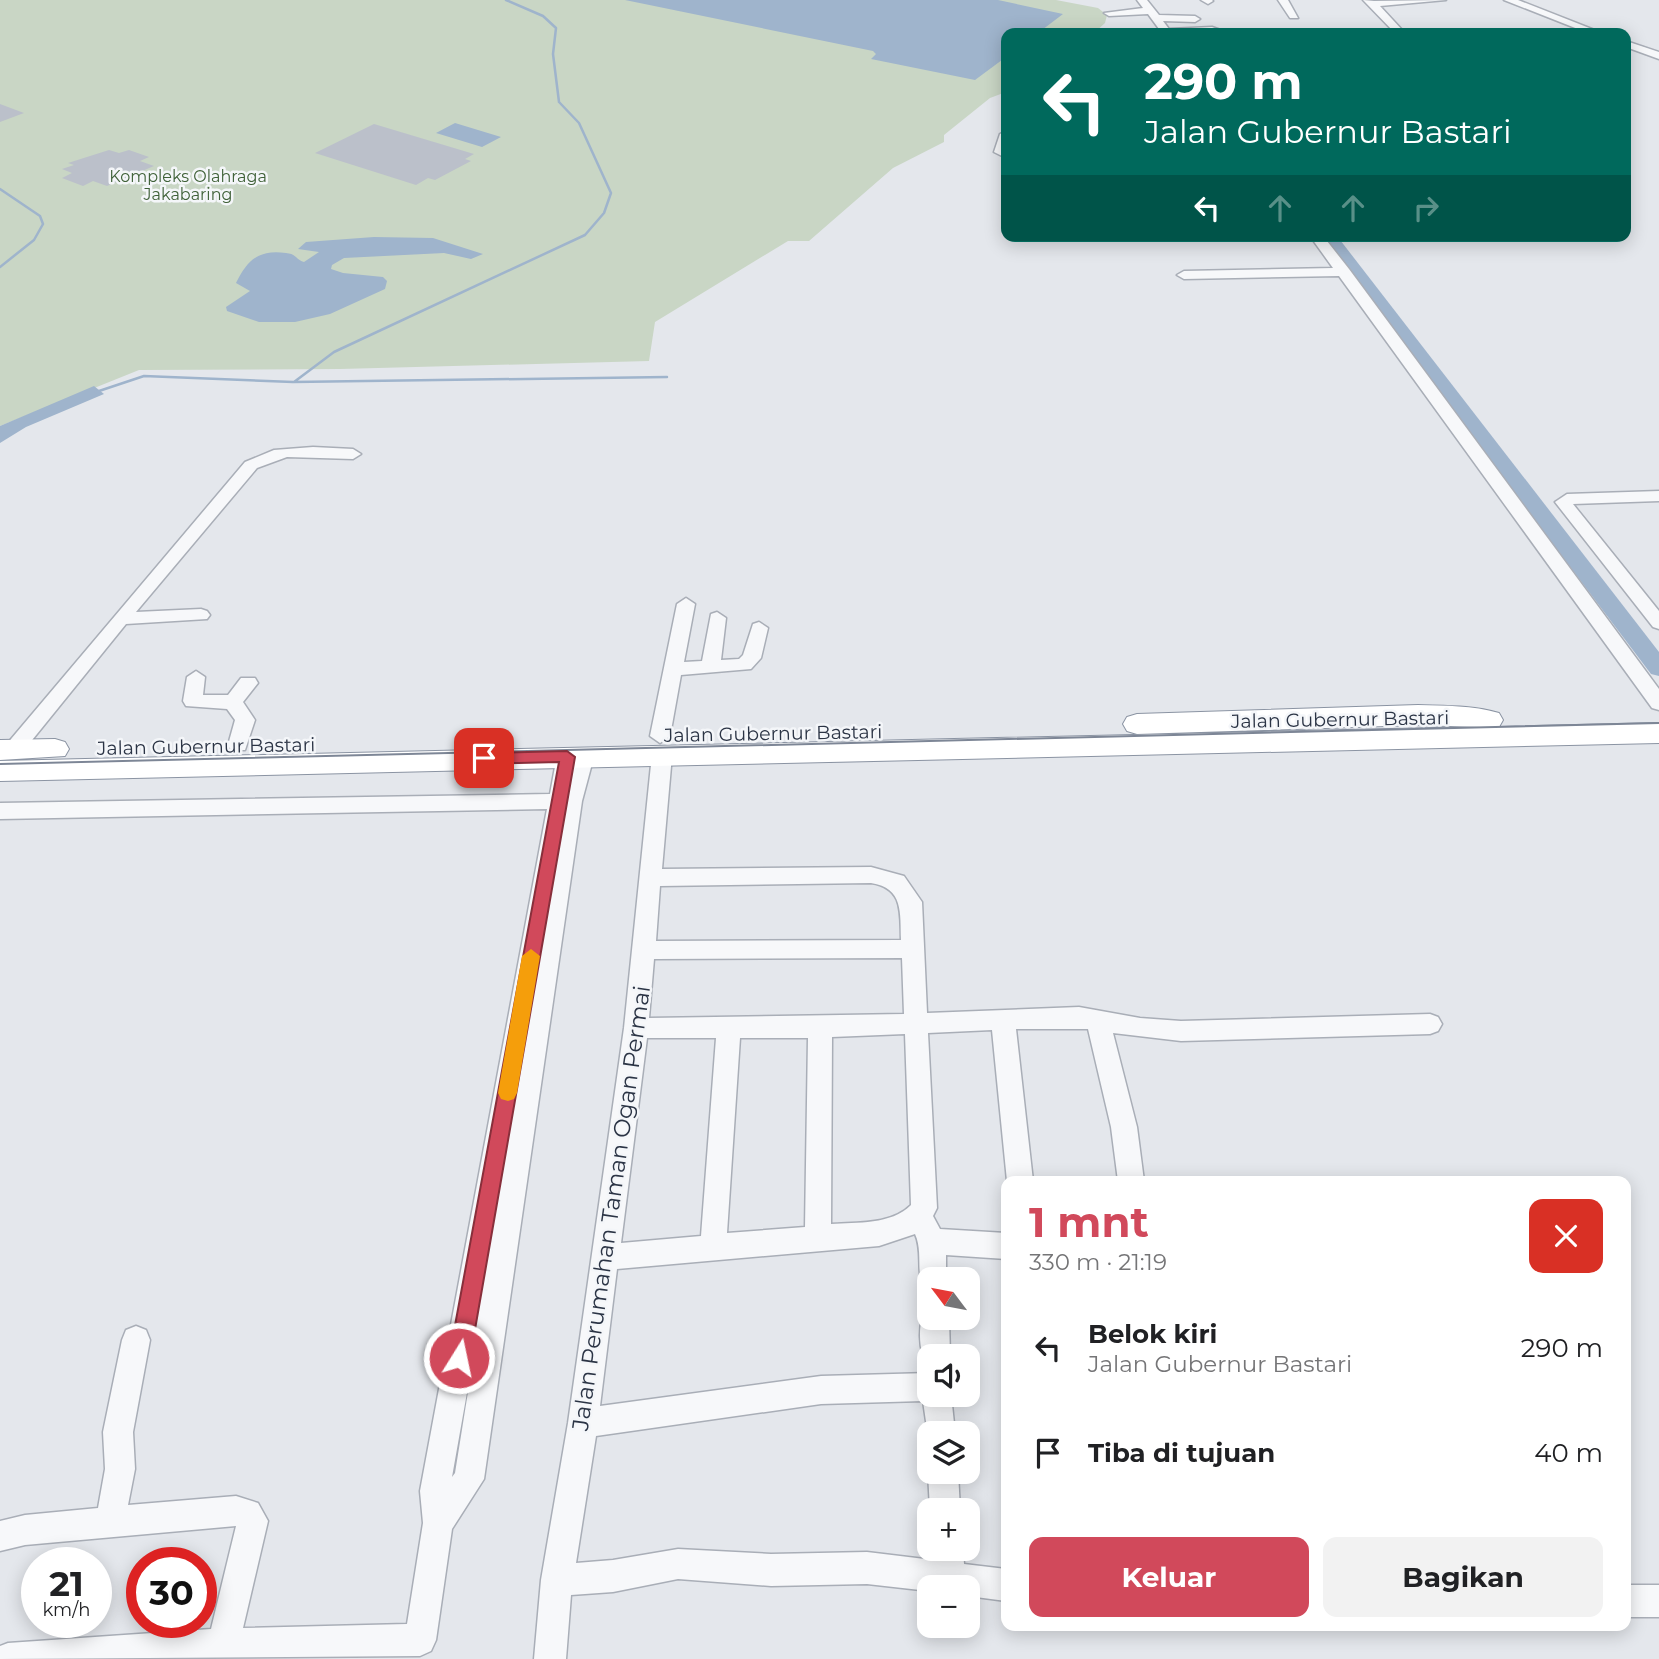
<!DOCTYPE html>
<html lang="id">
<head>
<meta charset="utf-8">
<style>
  :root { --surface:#fff; --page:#f2f2f2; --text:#202124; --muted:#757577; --accent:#d1495b }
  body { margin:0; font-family:Montserrat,sans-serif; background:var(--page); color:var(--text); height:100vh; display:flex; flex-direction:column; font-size:26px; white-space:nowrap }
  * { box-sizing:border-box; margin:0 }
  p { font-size:23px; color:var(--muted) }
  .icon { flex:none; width:38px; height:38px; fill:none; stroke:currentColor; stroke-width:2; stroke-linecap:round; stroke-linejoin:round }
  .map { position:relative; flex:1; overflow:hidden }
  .sheet { position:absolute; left:1001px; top:1176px; width:630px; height:455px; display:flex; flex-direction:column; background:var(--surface); border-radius:14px; box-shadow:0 4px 18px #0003 }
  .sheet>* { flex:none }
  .guide { position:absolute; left:1001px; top:28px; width:630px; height:214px; border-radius:14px; box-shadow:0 4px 18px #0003; background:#00695c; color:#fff; overflow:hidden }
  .needle { width:46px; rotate:302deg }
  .controls { position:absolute; left:917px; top:1267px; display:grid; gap:14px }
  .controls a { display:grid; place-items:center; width:63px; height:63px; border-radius:14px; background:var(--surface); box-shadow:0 4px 18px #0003; font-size:35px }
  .speed { position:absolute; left:21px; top:1547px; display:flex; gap:14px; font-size:35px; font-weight:700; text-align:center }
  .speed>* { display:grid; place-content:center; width:91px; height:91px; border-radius:50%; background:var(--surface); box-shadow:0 4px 18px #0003; line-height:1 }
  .speed small { font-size:18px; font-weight:400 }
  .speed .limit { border:10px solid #d22; background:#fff; color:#111 }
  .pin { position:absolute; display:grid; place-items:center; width:60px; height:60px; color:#fff; margin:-30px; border-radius:14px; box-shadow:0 4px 10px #0006 }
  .me { position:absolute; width:77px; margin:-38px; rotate:10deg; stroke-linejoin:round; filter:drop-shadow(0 0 5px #0008) }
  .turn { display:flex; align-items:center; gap:24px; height:147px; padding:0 28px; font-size:32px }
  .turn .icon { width:91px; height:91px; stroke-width:2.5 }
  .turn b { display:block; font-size:49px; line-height:60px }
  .lanes { display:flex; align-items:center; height:66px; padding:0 28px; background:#0003; justify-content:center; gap:35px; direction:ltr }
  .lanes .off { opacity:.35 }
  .round { display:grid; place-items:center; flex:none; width:74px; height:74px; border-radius:14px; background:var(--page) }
  .headline { display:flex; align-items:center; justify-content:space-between; height:119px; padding:0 28px }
  h1 { font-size:42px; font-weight:700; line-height:52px; color:var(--accent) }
  .cta { display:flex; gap:14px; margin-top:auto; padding:14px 28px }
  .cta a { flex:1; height:80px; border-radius:14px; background:var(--accent); color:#fff; font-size:28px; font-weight:700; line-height:80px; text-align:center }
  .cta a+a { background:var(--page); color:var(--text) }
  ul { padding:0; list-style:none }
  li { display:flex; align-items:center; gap:21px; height:105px; padding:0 28px }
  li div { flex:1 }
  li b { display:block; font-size:26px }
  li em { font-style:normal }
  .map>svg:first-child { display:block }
</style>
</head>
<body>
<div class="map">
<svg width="1659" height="1659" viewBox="0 0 1659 1659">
  <rect width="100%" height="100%" fill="#e4e7ec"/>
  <!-- green -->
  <path fill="#c9d6c5" d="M0,0h1056l42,8 9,7 -2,8 -11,10h-88v59l-16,6 -46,37v7l-51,26 -84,73h-21l-133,81 -6,39 -309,8 -201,1 -139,56z"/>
  <!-- water -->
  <path fill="#9fb4cc" d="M625,0h373l65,14 -25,19h-32v24l-31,23 -104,-21 5,-5 -3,-3z
    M455,123l46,14 -19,10 -46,-14z
    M374,237l59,1 50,16 -12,5 -27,-6 -100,5 -12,7 -1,4 12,4 40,4 4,4 -2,8 -55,25 -35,8h-36l-32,-11 -1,-4 24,-16 -14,-8c11,-22 22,-34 50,-30 11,1 10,7 18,9l15,-10 -21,-3 8,-7z
    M94,386l10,8 -78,33 -26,16v-17z"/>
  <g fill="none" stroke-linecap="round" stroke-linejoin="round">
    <!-- stream -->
    <path stroke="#9fb4cc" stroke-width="2.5" d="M0,189l40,27 3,8 -9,16 -34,27
      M294,382l40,-30 251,-117 19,-22 7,-20 -32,-70 -20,-21 -6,-48 3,-26 -13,-12 -37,-16
      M96,392l48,-16 149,6 374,-5"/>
    <!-- river -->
    <path fill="#9fb4cc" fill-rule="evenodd" d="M1320,236h17l322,416v24l-8,-2z"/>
  </g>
  <!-- building -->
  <path fill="#bbc0ca" d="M0,104l24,9 -24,9z
    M374,124l100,30 -9,5 6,2 -36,19 -7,-2 -12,7 -101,-32z
    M109,150l10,3 10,-3 20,7 -9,4 14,5 -47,20 -14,-5 -10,5 -21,-8 10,-5 -10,-4 12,-4 -6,-2z"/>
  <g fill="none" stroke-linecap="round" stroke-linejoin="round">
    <!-- minor casing -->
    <g stroke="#a9aeb7" stroke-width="3">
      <path id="minor" d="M1137,0h10l12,15 36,1 5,3 -5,3 -32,-1 6,8 43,-2 17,6h-67l-14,-19 -39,2 -5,-3 39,-5z
        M1201,0h11l1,1 -5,3z
        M1278,0h10l10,18h-8z
        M1363,0l11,1 72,-1 -66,6 25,27h-10z
        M1504,0h14l84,33h-14z
        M1626,41l33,11v7l-33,-12z
        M1006,131v27l-12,-6 6,-18z
        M1310,236h13l26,33 310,420v21l-7,-2 -313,-432 -155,3 -7,-4 7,-4 149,-3z
        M313,447l40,2 8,5 -8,5 -66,-2 -30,11 -121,144 65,-3 6,2 3,4 -3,4 -81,5 -106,131h-14l-3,-5 3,-5 239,-283 29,-12z
        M1659,491v10l-86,3 86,107v18l-6,-2 -98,-125 12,-8z
        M686,598l9,6 -11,58 18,-1 9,-47 6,-2 9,6 -5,42 18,-1 4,-4 10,-31 6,-2 9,6 -7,30 -10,11 -70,6 -11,61 -10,7 -10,-7 27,-132z
        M196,671l9,6 -2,18h25l13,-17h14l3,5 -15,19 12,18 -10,30h-14l-3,-5 7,-25 -8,-11 -41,-3 -3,-5 4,-24z
        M662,748l10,7 -10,114 209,-2 33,9 18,26 5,111 152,-6 61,11 41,3 249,-7 8,3 4,7 -4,7 -8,3 -249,7 -68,-8 24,94 7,54h-26l-7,-54 -23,-98h-72l17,152h-26l-15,-151 -64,3 9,175 -4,8 7,13 66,4v26l-60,-4v24h-17v12l-6,-3c-7,-17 0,-37 -8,-54l-36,12 -262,23 -17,137 221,-30 108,-3v22h22l4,38h-26v9l-6,-41 -102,3 -225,32 -20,127 37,-3 65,-11 93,5 96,-2 66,8v-11h30l1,15 42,5v32l-38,-5v-9h-39v4l-62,-7 -96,2 -93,-7 -65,13 -42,3 -5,64h-32l7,-79 27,-157 56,-395 28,-273zM871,883c33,5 29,30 30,57l-245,1 4,-55zM902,958l2,56 -255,4 5,-59zM905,1034l6,171c-20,20 -54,17 -80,19l1,-187zM647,1038h69l-15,198 -80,7zM740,1038h68l-3,189 -78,6z
        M567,749l9,4 8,-4 10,7 -12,45 -98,678 -32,50 -16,111 -5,11 -11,5 -420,3v-13l8,-3 203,-14 25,-103 -211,19 -25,6v-30l25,-6 73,-7 7,-39 -2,-37 19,-92 4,-10 10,-4 10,4 4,10 -17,92 2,37 -7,36 108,-9 22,7 10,18 -25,107 164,-4 16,-101 -3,-32 127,-682 -547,10v-16l550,-9 7,-38zM477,1336l-22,137 -3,4z
        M929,1307v11h20l1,38h-21v11c-11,-10 -13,-51 0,-60z
        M929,1469v3h29l2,38h-30l-2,-38z
        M1626,1585h33v32h-33z"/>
    </g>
    <!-- highway casing -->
    <g stroke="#8b94a3" stroke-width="2">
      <path id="highway" d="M1418,705c28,1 54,0 81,8l4,7 -4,7 160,-4v20l-1659,38v-20l1480,-34 -62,-2 -281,9 -10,-3 -4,-7 4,-7 10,-3z
        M55,739l10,3 4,7 -4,7 -65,4v-20z"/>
    </g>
    <!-- minor -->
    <use href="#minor" fill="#f7f8fa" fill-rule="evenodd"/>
    <!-- highway -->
    <use href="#highway" fill="#fff" fill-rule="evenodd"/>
    <!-- tram -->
    <path stroke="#7d8696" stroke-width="2" d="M0,764l1659,-41"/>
  </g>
  <!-- route -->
  <path fill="#d1495b" stroke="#882f3b" stroke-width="2" d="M567,751l8,6 -105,601 -3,7 -8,4 -7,-4 -3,-7 110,-596 -75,2 -8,-6 8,-5z"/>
  <!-- slow -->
  <path fill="#f59e0b" d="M531,949l9,7 -23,137 -3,6 -6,2 -7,-2 -3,-6 24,-137z"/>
  <g text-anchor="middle" stroke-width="5" stroke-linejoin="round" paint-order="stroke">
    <!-- far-park labels -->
    <g font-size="16" fill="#3f6138" stroke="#f4f6f9">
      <text x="188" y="182">Kompleks Olahraga<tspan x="188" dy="18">Jakabaring</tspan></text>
    </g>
    <!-- street labels -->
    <g font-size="19" fill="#2b3445" stroke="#f4f6f9">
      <text transform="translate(1340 719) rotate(-1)" y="7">Jalan Gubernur Bastari</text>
      <text transform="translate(773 733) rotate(-1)" y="7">Jalan Gubernur Bastari</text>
      <text transform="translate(206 746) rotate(-1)" y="7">Jalan Gubernur Bastari</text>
    </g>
    <!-- near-street labels -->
    <g font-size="23" fill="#2b3445" stroke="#f4f6f9">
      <text transform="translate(611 1208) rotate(-82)" y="8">Jalan Perumahan Taman Ogan Permai</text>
    </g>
  </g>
</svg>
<div class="controls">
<a><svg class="needle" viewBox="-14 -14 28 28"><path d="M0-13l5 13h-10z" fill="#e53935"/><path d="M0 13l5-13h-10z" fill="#757577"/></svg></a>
<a><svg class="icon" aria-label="sound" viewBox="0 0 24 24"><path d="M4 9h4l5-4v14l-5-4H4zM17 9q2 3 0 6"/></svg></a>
<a><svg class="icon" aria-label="layers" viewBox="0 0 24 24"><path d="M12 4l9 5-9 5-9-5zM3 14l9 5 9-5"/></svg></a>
<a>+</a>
<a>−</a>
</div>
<div class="speed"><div>21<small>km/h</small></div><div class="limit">30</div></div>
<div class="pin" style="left:484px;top:758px;background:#d93025"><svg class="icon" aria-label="arrive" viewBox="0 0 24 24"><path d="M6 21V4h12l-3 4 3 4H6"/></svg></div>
<svg class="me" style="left:459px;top:1358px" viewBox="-20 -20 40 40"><circle r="17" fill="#d1495b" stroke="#fff" stroke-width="3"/><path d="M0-11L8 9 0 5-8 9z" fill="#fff"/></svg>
<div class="guide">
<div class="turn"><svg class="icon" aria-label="left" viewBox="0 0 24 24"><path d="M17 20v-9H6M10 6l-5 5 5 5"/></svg><div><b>290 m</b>Jalan Gubernur Bastari</div></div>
<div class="lanes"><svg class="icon" aria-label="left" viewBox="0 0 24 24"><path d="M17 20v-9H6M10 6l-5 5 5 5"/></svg><svg class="icon off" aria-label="ahead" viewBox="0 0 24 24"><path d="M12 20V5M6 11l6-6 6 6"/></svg><svg class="icon off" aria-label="ahead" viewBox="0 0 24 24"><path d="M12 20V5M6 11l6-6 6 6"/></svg><svg class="icon off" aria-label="right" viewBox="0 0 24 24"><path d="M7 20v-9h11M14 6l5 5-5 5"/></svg></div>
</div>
<section class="sheet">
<div class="headline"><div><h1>1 mnt</h1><p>330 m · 21:19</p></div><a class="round" style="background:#d93025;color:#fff"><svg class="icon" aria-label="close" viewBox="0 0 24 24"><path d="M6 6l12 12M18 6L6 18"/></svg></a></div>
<ul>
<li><svg class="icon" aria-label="left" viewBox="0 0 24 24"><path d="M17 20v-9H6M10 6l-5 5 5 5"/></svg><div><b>Belok kiri</b><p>Jalan Gubernur Bastari</p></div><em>290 m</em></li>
<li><svg class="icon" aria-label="arrive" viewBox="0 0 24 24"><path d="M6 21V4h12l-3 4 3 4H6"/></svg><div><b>Tiba di tujuan</b></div><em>40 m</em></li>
</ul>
<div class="cta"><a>Keluar</a><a>Bagikan</a></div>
</section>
</div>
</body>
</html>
